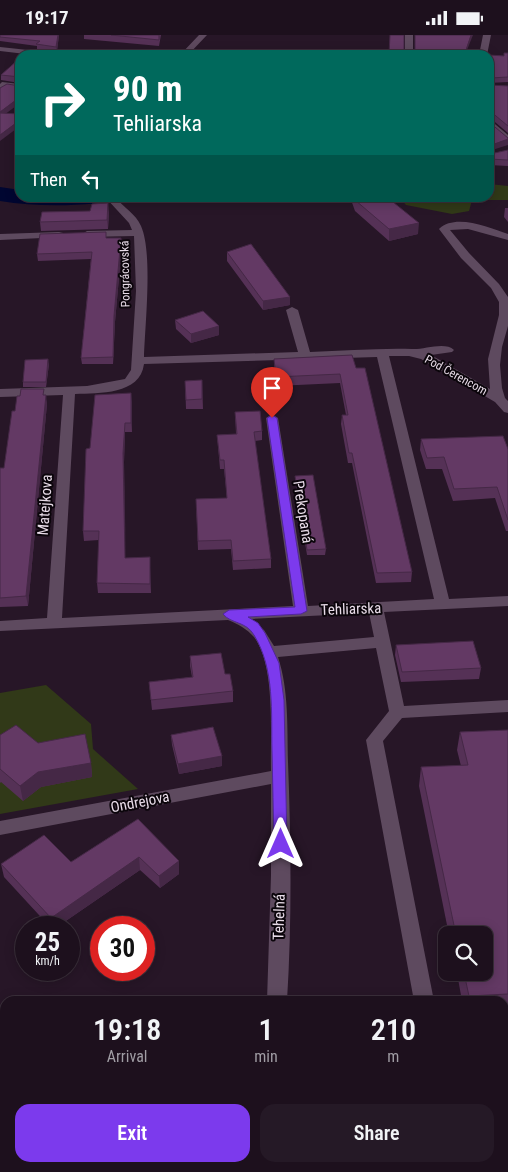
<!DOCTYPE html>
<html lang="en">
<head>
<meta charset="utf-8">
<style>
  :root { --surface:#1d101d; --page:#251926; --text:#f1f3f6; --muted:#a09da4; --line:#3b303b; --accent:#7c3aed }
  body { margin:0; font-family:"Roboto Condensed",sans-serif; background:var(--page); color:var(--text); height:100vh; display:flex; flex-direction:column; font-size:19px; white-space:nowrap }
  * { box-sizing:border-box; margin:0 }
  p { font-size:16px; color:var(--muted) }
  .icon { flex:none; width:28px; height:28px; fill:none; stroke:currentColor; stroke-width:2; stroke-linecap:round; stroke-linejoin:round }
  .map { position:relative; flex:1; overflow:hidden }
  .drawer { position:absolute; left:0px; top:961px; width:509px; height:176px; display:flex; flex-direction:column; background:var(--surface); border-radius:15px 15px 0 0; box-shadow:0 2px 12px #0003,0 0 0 1px var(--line) }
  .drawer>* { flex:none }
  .hud { position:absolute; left:15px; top:15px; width:479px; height:152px; border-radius:15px; box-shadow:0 2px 12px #0003,0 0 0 1px var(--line); background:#00695c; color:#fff; overflow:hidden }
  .controls { position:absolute; left:438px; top:891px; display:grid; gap:10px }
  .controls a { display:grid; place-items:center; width:55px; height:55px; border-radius:10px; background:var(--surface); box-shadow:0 2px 12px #0003,0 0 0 1px var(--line); font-size:25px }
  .speed { position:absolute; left:15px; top:881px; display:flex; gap:10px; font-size:25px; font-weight:700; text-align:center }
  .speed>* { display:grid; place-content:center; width:65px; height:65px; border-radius:50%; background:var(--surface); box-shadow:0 2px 12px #0003,0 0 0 1px var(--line); line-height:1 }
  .speed small { font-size:12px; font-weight:400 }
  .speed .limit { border:8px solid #d22; background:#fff; color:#111 }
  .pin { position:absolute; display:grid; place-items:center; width:42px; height:42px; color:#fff; margin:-51px -21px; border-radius:50% 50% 50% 0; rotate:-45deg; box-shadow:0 0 5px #0007 }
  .pin .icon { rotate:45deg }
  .me { position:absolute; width:55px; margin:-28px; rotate:0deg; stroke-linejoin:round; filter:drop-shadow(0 0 4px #0008) }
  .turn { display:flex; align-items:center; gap:18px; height:105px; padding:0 15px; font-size:22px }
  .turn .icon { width:65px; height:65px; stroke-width:2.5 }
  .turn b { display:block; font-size:35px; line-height:42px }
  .then { display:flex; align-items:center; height:48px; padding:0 15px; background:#0003; gap:10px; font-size:19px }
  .eta { display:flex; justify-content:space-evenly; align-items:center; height:85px; text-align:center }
  .eta b { font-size:30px; font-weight:600; line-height:35px }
  .button { display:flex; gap:10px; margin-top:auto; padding:10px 15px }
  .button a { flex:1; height:58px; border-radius:15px; background:var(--accent); color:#fff; font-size:20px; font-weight:600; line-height:58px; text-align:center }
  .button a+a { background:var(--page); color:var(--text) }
  .status { display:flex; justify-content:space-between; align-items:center; height:35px; padding:0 25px; background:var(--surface); direction:ltr }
  .status svg { height:14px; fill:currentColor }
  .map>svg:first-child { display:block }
</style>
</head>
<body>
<div class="status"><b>19:17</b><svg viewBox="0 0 49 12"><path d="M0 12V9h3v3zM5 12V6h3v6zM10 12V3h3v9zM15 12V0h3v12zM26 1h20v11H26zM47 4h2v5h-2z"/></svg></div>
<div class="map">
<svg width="508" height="1137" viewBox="0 0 508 1137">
  <rect width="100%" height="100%" fill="#271627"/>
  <!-- green -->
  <path fill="#313918" d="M489,149l19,2v14h-36l-3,11 -17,3 -46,-9 -6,-7 89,-1z
    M46,650l45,39 2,25 45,40 -138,25v-121z"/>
  <!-- water -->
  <path fill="#000631" d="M0,152l20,3v7l114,1c-44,8 -90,10 -134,3z"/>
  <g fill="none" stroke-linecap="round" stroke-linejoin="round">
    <!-- minor -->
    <path fill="#5e4a5f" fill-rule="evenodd" d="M199,0h8l-19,20h-8z
      M405,0h8v20h-8z
      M483,0h8l-4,20h-8z
      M0,12l56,6 4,2h-26l-34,-4z
      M2,47l18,2v6l-13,-3 -7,5v-8z
      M489,84l19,16v8l-19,-16z
      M105,162h10c8,10 21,17 26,29 12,27 4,99 3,131l154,-5 -12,-42 6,-3 6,3 12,42c34,-1 68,-4 102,-3 11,1 33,-8 42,1l-2,2 -21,3 59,34 -2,-30 11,-44v-13l-8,-14 -30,-30 -22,-29c17,-16 50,-1 69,5v6l-40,-11 -18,1 19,23 30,31 9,13v29l-6,21 -2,18 2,23 3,10 3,3v12l-4,-1 -9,-10 -74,-43 -12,-3h-20l60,243 59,-3v10l-124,6 20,94 104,-6v12l-106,6 -19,23 51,260h-20l-48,-261 23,-29 -13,-63 -98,9c11,34 9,70 10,105 3,79 4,160 -1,239h-20l4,-126v-91l-271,51v-14l271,-50c-1,-36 5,-105 -17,-134 -7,-8 -16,-13 -26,-17l-228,11v-10l47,-3 16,-223 -63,2v-8l87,-3 38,-7 6,-9 5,-79 -2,-55 -47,1 -5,-3 5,-3 45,-1 -3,-7zM377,322l57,242 -126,7 -30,-188 -6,-4 -6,4 27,188 -231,12 13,-224c24,-1 65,1 69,-30zM369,578l5,24 -100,9 -10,-16 -13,-11z
      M59,197l4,1 1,2 -1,2 -63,3v-6z
      M253,1132h22v5h-22z
      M445,1132h22l1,5h-22z"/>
  </g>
  <!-- wall -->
  <path fill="#553156" d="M0,0h59l-2,16 -20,-2v-3l-37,-5z
    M84,0h77l-2,11 -75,-7z
    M508,18v29l-19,1 1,2 18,1v47l-19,-16v-62l15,1z
    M20,23v25l-19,-3v-5z
    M508,115v16l-19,-1v-12l1,1z
    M350,162h45l-1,6 24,31 -29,7 -34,-30z
    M505,173h3v14l-4,-5z
    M90,176l19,1 -1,17 -67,2 -1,-9z
    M107,203l15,6 -7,78 -2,42h-31l-1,-6 10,-99 -53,2 -1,-7z
    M227,217l63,45v8l-27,5 -36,-49z
    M175,285l44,6v9l-28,8 -15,-14z
    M352,320l60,217 -1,10 -35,1 -24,-120h-4l-7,-39 1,-9h4l-6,-32 -64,3 -2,-18v-9z
    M49,329l-3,23h-23v-5z
    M202,345l1,29h-17l-1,-28z
    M45,360l2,9 -19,202 -28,1v-139h4l11,-57z
    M132,367v30h-7l-1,30 1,96 25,9 1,26h-53l-1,-10 2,-43 -15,1 -1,-10 7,-83z
    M235,377l27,19v9l-7,1 16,118v9l-38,2 -2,-21 -33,1 -2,-51 31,-1 -3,-29h-4l-3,-34 19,-1z
    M421,404l87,10v82h-2l-11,-33 -42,3 -11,-32h-16l-6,-19z
    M295,441l31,73 -1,6h-18l-12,-74z
    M396,610l85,23 -2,11 -78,3 -6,-27z
    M190,621l35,18 8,17v11l-81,8 -3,-28 43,-5 -2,-11z
    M508,695v281h-4v-10h-42l-5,-28h27v-38h-35l-30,-149 2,-19 40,-1 -4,-16 3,-18z
    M0,700l38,8 53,20 1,14 -51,10 -18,14 -22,-19 -1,1z
    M171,700l51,21v10l-43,8 -7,-29z
    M138,784l41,55 -19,14 -20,-18 -83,57h-7l-46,-50 -3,-13 70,-2z"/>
  <!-- shaded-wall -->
  <path fill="#452846" d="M58,0h1l-2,16 -1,-4z
    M471,0h2l-8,20h-1z
    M20,62v6l-20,15v-6z
    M20,85v6l-20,15v-6z
    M508,104v6l-19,6v-5z
    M389,162h6l-1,8 -6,-7z
    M108,168l1,9 -1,17 -1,-9z
    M419,188l-1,11 -29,7v-12z
    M121,203l1,6 -7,78 -2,42v-7l1,-41z
    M290,262v8l-27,5v-9z
    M219,291v9l-28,8v-9z
    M48,324l1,5 -3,23v-5z
    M131,358l1,9v30l-1,-9z
    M46,360l1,9 -19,202 -2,-10z
    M125,388v9l-1,30 2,106 -3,-115z
    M222,721v10l-43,8 -1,-10z
    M91,728l1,14 -51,10 -18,14 -3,-15 18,-14z
    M139,822l1,13 -83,57h-5l-1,-9z
    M179,826v13l-19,14 -1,-12z"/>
  <!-- building -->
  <path fill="#633964" stroke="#452846" d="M0,0h58l-2,12 -20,-3 4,-3 -40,-4z
    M111,0h48v5z
    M390,0h14v16h11v-16h56l-6,18 21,2 -97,-1z
    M28,16l27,1v2l6,1h-37z
    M504,18h4v24l-18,1h-1v-23l15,1z
    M20,23v19l-19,-2z
    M489,48l1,2 18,1v40l-18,-15 -1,5z
    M7,49l13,2v11l-20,15v-24z
    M0,78l20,1v6l-20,15z
    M489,87l19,16v1l-19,7z
    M508,115v10l-19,-1v-6l1,1z
    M354,162h35l-1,1 31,25 -30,6 -34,-29z
    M108,168l-1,17 -67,2 2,-10 48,-1 2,-7z
    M106,197v6h15l-7,78 -1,41 -32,1 11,-106 -55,2 3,-20z
    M251,209l39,53 -27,4 -36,-49z
    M203,276l16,15 -28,8 -16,-14z
    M352,320l4,13h9l47,204 -35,1 -25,-120h-3l-7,-38h6l-8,-41 -64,3 -2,-18z
    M48,324l-2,23h-23l2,-22z
    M202,345v19l-16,1 -1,-19z
    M21,354h23l-1,6h3l-20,201 -26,2v-130h4l8,-57h3l2,-15h3z
    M131,358v30h-6l-2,30 2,105 25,-1v27l-53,-1 2,-52h-16l3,-82 4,-1 5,-53z
    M260,376l2,20 -8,1 17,127 -38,2 -2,-21 -33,1 -2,-42 31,-1 -3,-38h-4l-3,-25 20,-1 -2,-22z
    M503,401l5,13v71l-11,-33 -43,2 -10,-32 -17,1 -6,-19z
    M313,440l13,74 -19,1 -12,-74z
    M473,606l8,27 -79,4 -6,-27z
    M221,618l4,21h5l3,17 -82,9 -2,-18 44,-5 -3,-21z
    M16,690l22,18 47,-9 6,29 -53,9 -18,14 -20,-17v-34z
    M213,692l9,29 -44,8 -7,-29z
    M508,695v264l-39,2 -5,-23h20v-38h-28l-35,-168 47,-2 -8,-33z
    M138,784l41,42 -20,15 -20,-19 -88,61 -50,-54 43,-29 27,27z"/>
  <!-- route -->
  <path fill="#7c3aed" stroke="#51269a" d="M272,380l5,3 30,193 -6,3 -53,3 10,6 7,10 14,30 5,37 3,144 -2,4 -4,1 -5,-1 -2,-4c-1,-31 -1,-62 -2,-93 -1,-38 3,-82 -18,-116 -8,-14 -23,-11 -31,-21l6,-4 66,-3 -28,-189z"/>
  <g text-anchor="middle" stroke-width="4" stroke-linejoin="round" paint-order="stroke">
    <!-- far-street labels -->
    <g font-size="12" fill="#e8dce8" stroke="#0b050b">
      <text transform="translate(125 239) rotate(-91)" y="4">Pongrácovská</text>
      <text transform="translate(456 340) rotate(29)" y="4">Pod Čerencom</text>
    </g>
    <!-- street labels -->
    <g font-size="15" fill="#e8dce8" stroke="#0b050b">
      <text transform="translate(45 470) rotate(-86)" y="5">Matejkova</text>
      <text transform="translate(303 477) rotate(81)" y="5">Prekopaná</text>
      <text transform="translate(351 574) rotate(-2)" y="5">Tehliarska</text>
      <text transform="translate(140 767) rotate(-11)" y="5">Ondrejova</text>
      <text transform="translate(279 882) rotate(-88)" y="5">Tehelná</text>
    </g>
  </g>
</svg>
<div class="controls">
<a><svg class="icon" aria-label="search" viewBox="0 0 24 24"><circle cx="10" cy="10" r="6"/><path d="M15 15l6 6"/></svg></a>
</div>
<div class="speed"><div>25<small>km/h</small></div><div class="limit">30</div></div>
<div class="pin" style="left:272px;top:383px;background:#d93025"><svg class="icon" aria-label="arrive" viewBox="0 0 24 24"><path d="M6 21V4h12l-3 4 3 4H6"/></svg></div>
<svg class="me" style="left:281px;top:809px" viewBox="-20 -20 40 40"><path d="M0-17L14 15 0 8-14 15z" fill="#7c3aed" stroke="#fff" stroke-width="4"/></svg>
<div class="hud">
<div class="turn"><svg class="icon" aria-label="right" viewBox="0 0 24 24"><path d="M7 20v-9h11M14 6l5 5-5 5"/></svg><div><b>90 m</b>Tehliarska</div></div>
<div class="then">Then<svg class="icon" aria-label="left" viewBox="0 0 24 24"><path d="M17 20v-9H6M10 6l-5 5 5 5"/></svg></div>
</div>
<section class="drawer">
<div class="eta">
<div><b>19:18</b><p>Arrival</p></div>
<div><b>1</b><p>min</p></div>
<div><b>210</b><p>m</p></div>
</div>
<div class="button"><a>Exit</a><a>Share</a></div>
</section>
</div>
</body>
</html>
